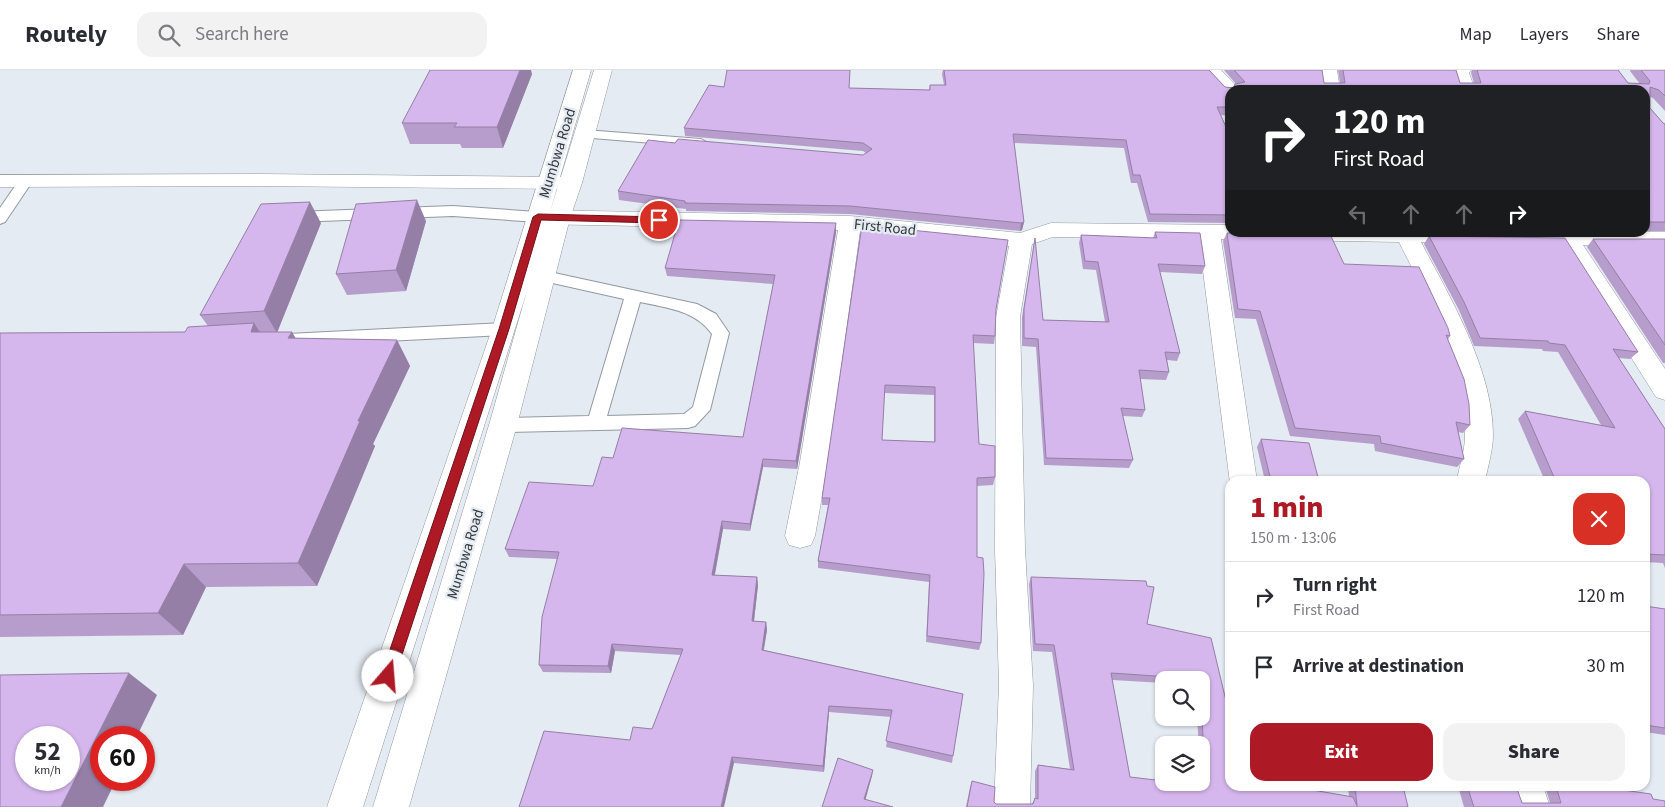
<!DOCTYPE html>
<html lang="en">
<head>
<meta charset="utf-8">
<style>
  :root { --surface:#fff; --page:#f2f2f3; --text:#2b2b33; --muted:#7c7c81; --line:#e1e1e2; --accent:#ad1a25 }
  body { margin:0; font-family:"Source Sans 3",sans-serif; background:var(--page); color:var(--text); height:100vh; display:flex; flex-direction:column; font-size:19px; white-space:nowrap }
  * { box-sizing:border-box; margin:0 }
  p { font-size:16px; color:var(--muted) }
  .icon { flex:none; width:28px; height:28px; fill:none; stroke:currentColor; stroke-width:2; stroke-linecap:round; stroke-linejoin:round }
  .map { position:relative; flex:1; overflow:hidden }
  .details { position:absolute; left:1225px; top:406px; width:425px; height:315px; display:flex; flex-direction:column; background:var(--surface); border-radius:15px; box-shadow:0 1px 4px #0004 }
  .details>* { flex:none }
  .top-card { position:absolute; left:1225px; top:15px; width:425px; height:152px; border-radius:15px; box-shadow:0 1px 4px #0004; background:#202124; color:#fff; overflow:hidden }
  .fabs { position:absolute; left:1155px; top:601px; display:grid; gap:10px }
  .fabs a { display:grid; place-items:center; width:55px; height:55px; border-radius:10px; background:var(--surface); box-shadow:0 1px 4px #0004; font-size:25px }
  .speed { position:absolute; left:15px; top:656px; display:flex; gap:10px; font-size:25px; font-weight:700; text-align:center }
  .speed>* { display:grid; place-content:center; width:65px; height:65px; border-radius:50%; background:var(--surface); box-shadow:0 1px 4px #0004; line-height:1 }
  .speed small { font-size:12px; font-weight:400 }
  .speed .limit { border:8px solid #d22; background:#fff; color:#111 }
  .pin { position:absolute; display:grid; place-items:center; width:42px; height:42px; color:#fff; margin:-21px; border:2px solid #fff; border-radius:50%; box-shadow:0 1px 5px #0007 }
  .me { position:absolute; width:55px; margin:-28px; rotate:18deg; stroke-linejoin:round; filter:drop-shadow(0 0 4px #0008) }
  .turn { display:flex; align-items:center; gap:18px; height:105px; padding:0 25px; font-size:22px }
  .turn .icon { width:65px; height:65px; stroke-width:2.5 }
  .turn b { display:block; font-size:35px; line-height:42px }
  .lanes { display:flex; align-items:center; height:48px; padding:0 25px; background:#0003; justify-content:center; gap:25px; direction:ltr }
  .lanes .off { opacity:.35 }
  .round { display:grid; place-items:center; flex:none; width:52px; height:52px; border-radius:15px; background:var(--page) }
  .headline { display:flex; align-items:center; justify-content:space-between; height:85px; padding:0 25px }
  h1 { font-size:30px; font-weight:800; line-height:38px; color:var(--accent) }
  .primary-button { display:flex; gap:10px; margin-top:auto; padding:10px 25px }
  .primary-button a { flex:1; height:58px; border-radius:15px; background:var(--accent); color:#fff; font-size:20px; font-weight:800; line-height:58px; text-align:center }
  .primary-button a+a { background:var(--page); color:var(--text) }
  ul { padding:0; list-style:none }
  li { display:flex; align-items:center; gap:15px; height:70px; padding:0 25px; border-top:1px solid var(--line) }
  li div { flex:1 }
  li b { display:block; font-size:19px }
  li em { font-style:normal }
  header { display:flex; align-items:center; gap:30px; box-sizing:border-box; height:70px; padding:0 25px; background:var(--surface); border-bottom:1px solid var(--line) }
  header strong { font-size:24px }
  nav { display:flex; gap:28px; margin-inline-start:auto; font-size:18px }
  .search { width:350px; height:45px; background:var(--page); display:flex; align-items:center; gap:12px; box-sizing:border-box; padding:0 18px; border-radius:15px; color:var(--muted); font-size:19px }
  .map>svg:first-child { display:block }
</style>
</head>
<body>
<header>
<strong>Routely</strong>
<div class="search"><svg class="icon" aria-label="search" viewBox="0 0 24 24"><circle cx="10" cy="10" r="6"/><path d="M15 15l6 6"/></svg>Search here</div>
<nav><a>Map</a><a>Layers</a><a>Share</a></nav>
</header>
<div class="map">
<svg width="1665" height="737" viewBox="0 0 1665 737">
  <rect width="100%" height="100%" fill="#e4ebf2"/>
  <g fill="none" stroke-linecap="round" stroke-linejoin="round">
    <!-- service casing -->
    <g stroke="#9399a0" stroke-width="2">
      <path id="service" d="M585,60l116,9 7,4 -7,4 -121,-10 -2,-3 2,-3z
        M27,105l5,1 2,3 -29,43 -5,2v-16l22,-32z
        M453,136l85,6 5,2 2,3 -2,3 -5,2 -85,-6 -159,6 -5,-2 -2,-3 2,-3 5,-2z
        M545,201l152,33 19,10 13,19 -19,77 -15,16 -7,2 -185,4 -7,-2 -2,-5 2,-5 7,-2 86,-2 35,-117 -85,-19 -2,-4 2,-4zM640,232c27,6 55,8 72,32l-19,73 -9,7 -77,2z
        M504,253l6,2 2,4 -2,4 -6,2 -216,11 -6,-2 -3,-4 3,-4 6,-2z"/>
    </g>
    <!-- minor casing -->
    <g stroke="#9399a0" stroke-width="1">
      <path id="minor" d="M1202,0h19l19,20h-10v5l-6,-1z
        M1319,0h18l3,20h-18z
        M1452,0h19l-2,3 6,17h-18l-6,-18z
        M258,104l313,3 7,2 4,4 -4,4 -7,2 -313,-3 -258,1v-12z
        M538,140l312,6 170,17 31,-10 179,2v7h435v14l-82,-1 82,124v31l-9,-3 -96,-153 -139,-2c30,57 72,128 72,193 0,15 -5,31 -8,46h-28c2,-15 8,-30 8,-45 3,-64 -38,-138 -66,-194l-178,-3 36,242h-27v2l-31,-244 -146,-2 -21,7 -12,73 5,232 8,136 -3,122h-36l5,-122 -4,-136 1,-232 13,-71 -149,-15 -32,231 -13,74 -4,9 -11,3 -11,-3 -4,-9 15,-74 38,-232 -300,-6 -8,-2 -3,-5 3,-5z
        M1507,716h36l7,21h-36z"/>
    </g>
    <!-- primary casing -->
    <g stroke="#9399a0" stroke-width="1">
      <path id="primary" d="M573,0h18l-41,142 44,-142h18l-30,113 -12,35 -53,207 -108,382h-36l116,-382 38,-134 -164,516h-36l165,-478z"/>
    </g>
    <!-- service -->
    <use href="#service" fill="#fff" fill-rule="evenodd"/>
    <!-- minor -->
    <use href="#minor" fill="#fff" fill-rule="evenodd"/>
    <!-- primary -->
    <use href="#primary" fill="#fff" fill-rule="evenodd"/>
  </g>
  <!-- wall -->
  <path fill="#b79dcc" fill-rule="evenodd" d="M943,0h266l16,17 8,1 2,-4h1l-12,-14h98l2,13h16l-2,-13h118l4,13h14l-3,-10 1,-3h146l10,13 12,1 -10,-13v-1h35v41l-12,-13 -3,-1v11l13,15 2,1v107h-20v-141h-415v26l-9,-1 9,21v87l-82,-1 -11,-39h-6l-7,-35 -110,-5 10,79 -2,8 -2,1 -170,-17 -164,-3v-2l-67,-9 -1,-9 57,-48 188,12 3,-2 -3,-2 -178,-15 -1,-8 40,-41 125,1 80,2 1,-5h14l-2,-11z
    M532,4l-29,74h-41l-2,-4h-50l-8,-21z
    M426,151l-20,70 -59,4 -11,-21z
    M321,153l-44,109 18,6 102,2 13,26 -37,78 2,2 -58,140 -111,1 -23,48 -183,2v-304l185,-1 23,-6 -8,-11z
    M862,155l134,84 -1,27 -1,8 -21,-1 6,101 16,33 -2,8 -16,1v71l4,86 -2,7 -53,-8 3,-60 -111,-14v-7l10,-56h-6v-7zM884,323l50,2v47l-52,-2z
    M836,162l-39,237 -34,-2 -13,64 -27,-2 -8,46 42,2 1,8 -4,36 12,1 1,8 -3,20 199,44 -10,62 -1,7 -66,-16 5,-30 -62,-5 -5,60 -90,-9 -104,-23 22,-11 29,-74 -66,-4 -4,22 -68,-1 -4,-7 18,-106 -48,-2 -4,-8 88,-63 20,-28 130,-21 30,-153 -106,-8 -2,-8z
    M1155,162l50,34 -3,8 -42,-2 20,81 -3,8 -10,-1 2,12 -3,8 -26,-1 5,31 -3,7 -19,-1 10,44 -4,8 -85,-3 -8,-118 -14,-1v-29l12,-72 9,75 62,2 -9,-52 -13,-1 -4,-26 2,-8 72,3z
    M1227,163l117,31 106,72 -2,3 22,86 -7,8 -5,-1 6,27 -7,8 -82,-16 -1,-7 -84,-8 -34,-117 -21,-1 -12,-77z
    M1429,166l209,116 -8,7 -11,-1 46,71v139l-2,-5 -18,-1v-81h-100l-27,-62 7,-8 76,14 -43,-73 -15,-1 -1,-2 -68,-3 -15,-36 -35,-66z
    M1593,169h72v124h-2l-76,-116z
    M1261,369l58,42h-54l-8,-34z
    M1031,507l116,47 80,81 74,83 48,9 -1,-11h55l5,21h-442l4,-20 2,-6 24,23h36l3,-6v-27l3,-6 32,4 -18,-117 -19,-1 -4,-67zM1112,610l52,3v-3h37v38h-4l2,27h2v37h-20v2l-51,-7z
    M1645,536l20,3v126l-20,-3z
    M1458,716h58l6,17h28l-5,-17h50l58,13 12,8h-201z"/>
  <!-- shaded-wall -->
  <path fill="#957fa6" d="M520,0h11l1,4 -29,74 -6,-21z
    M417,130l9,21 -20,70 -10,-21z
    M310,132l11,21 -44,110 -13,-22z
    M1024,152l-2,8 -2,1 1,-8z
    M836,153v9l-39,237 -1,-8z
    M254,253l17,26 -20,-17z
    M292,262l15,25 -19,-19z
    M397,270l13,26 -37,78 2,2 -58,140 -19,-23 60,-142z
    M763,389v8l-13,64v-7z
    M722,451l1,8 -10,54 -1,-8z
    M184,494l22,23 -23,48 -25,-22z
    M757,507l1,8 -5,44 -1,-8z
    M766,552l1,8 -5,27v-7z
    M612,574l3,7 -4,22 -3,-7z
    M129,603l28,22 -21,43h-35v42h15l-13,27h-42z
    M829,636v6l-5,60 -1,-6z
    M732,687l2,6 -10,44h-3z
    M873,700l-1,6 -8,29v-6z"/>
  <!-- building -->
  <path fill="#d5b6ed" stroke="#957fa6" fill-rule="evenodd" d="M430,0h90l-23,57h-43l3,-4h-55z
    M727,0h123l-1,18 81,2v-5h16l-2,-15h265l16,17 9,1 1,-4 10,-2 -11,-12h88l2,13h21l-2,-13h113l4,13h21l-4,-13h141l10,13 21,1 1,-3 -9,-11h24v26l-6,-6 -9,-3v21l13,15 2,1v98h-20v-132h-415v17h-13l13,29v79l-80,-1 -10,-39h-7l-7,-35 -113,-6 11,88 -3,1 -171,-17 -165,-3v-2l-67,-10 30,-51 27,3 3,-4 185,16 9,-6 -9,-6 -179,-15 25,-43 15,2z
    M417,130l-21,70 -60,4 20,-70z
    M310,132l-46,109 -64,4 61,-111z
    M679,150l157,3 -40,238 -33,-2 -13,65 -28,-3 -10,54 45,2 -5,44 14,1 -4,28 201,44 -10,62 -67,-15 6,-31 -63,-4 -6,60 -91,-9 -11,50h-202l25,-76 86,9 3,-13 19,2 31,-80 -71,-5 -4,22 -69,-1 3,-48 17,-65 -54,-3 24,-67 64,4 9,-29 11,1 9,-30 121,9 32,-162 -110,-7z
    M862,155l146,15 -12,69 -1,27 -22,-1 6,109 16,2v31l-18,1v79l6,1 1,16 -3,69 -54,-7 3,-61 -112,-14 12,-63h-8zM885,315l50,2v55l-53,-2z
    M1155,162l45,1 5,33 -47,-2 22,89 -15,-1 4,20 -30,-2 6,40 -24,-2 12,52 -87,-2 -8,-119 -14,-1v-29l11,-71 8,82 66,2 -11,-60 -13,-1 -4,-26 76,3z
    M1227,163l103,1 14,30 75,3 29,61 2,8 -4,-1 18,44 5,25 1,21 -14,-3 8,37 -83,-16 -1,-7 -85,-8 -35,-117 -22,-2z
    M1429,166l136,2 73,114 -25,-3 52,80v126l-20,-1v-73h-71l-20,-4 -29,-66 90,17 -50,-83 -16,-2 -1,-2 -68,-3 -16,-36z
    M1593,169h72v106z
    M254,253l-3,9h41l-4,6 109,2 -39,81h2l-62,142 -114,1 -26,49 -158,2v-282l185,-1 3,-5z
    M1261,369l48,4 10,38h-48z
    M1031,507l115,4 1,5 7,1 -7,37 64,14 16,67 3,1v80h71v2l52,9 4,9 -2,-20h48l5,21h-441l5,-26 23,6 -1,15 2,2h37l2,-6 3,1v-34l36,5 -20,-125 -19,-1zM1111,603l89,6v1h1v19l4,74 -4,-1v10h-16v2l-13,-2h-8v-1l-34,-4z
    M1645,536l20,3v119l-20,-3z
    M129,603l-68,134h-61v-132zM26,668h43v42h-43z
    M838,688l35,12 -9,29 29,8h-71z
    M1467,716h49l6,17h39l-5,-17h39l56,8 2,5 12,2v6h-191z"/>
  <!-- route -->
  <path fill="#ad1a25" stroke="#701118" d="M538,144l121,3 4,3 -4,3 -118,-3 -32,109 -114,347 -2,5 -5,2 -5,-2 -2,-5 118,-347 34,-112z"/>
  <g text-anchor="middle" stroke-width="4.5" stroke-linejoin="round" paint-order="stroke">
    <!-- street labels -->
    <g font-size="15" fill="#35383b" stroke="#e4ebf2">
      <text transform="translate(557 83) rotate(-73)" y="5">Mumbwa Road</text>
      <text transform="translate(885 157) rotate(6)" y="5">First Road</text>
      <text transform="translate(465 484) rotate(-73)" y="5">Mumbwa Road</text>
    </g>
  </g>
</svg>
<div class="fabs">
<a><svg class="icon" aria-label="search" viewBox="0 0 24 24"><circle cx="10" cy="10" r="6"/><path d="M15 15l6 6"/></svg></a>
<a><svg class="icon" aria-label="layers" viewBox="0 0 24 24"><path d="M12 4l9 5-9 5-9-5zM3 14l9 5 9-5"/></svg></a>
</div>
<div class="speed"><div>52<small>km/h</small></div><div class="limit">60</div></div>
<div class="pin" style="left:659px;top:150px;background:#d93025"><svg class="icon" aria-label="arrive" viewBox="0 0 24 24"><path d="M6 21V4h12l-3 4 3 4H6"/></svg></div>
<svg class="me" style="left:388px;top:606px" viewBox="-20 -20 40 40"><circle r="19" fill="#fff"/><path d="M0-13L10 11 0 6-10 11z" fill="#ad1a25"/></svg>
<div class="top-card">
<div class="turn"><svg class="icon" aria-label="right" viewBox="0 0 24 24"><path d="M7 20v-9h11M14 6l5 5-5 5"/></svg><div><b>120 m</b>First Road</div></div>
<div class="lanes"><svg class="icon off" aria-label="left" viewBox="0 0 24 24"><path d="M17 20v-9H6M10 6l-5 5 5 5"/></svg><svg class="icon off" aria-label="ahead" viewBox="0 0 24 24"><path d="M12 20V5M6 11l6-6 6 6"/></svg><svg class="icon off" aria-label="ahead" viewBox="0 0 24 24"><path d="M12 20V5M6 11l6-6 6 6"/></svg><svg class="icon" aria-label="right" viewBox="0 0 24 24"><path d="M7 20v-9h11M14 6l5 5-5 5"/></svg></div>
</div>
<section class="details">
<div class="headline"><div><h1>1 min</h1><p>150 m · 13:06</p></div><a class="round" style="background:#d93025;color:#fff"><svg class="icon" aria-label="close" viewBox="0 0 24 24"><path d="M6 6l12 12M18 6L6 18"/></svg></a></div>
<ul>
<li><svg class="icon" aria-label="right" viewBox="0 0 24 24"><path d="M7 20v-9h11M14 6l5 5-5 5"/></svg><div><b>Turn right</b><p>First Road</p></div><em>120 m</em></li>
<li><svg class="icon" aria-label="arrive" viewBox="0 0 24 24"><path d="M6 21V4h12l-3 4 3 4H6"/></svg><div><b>Arrive at destination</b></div><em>30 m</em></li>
</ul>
<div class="primary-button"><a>Exit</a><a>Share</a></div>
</section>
</div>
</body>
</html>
